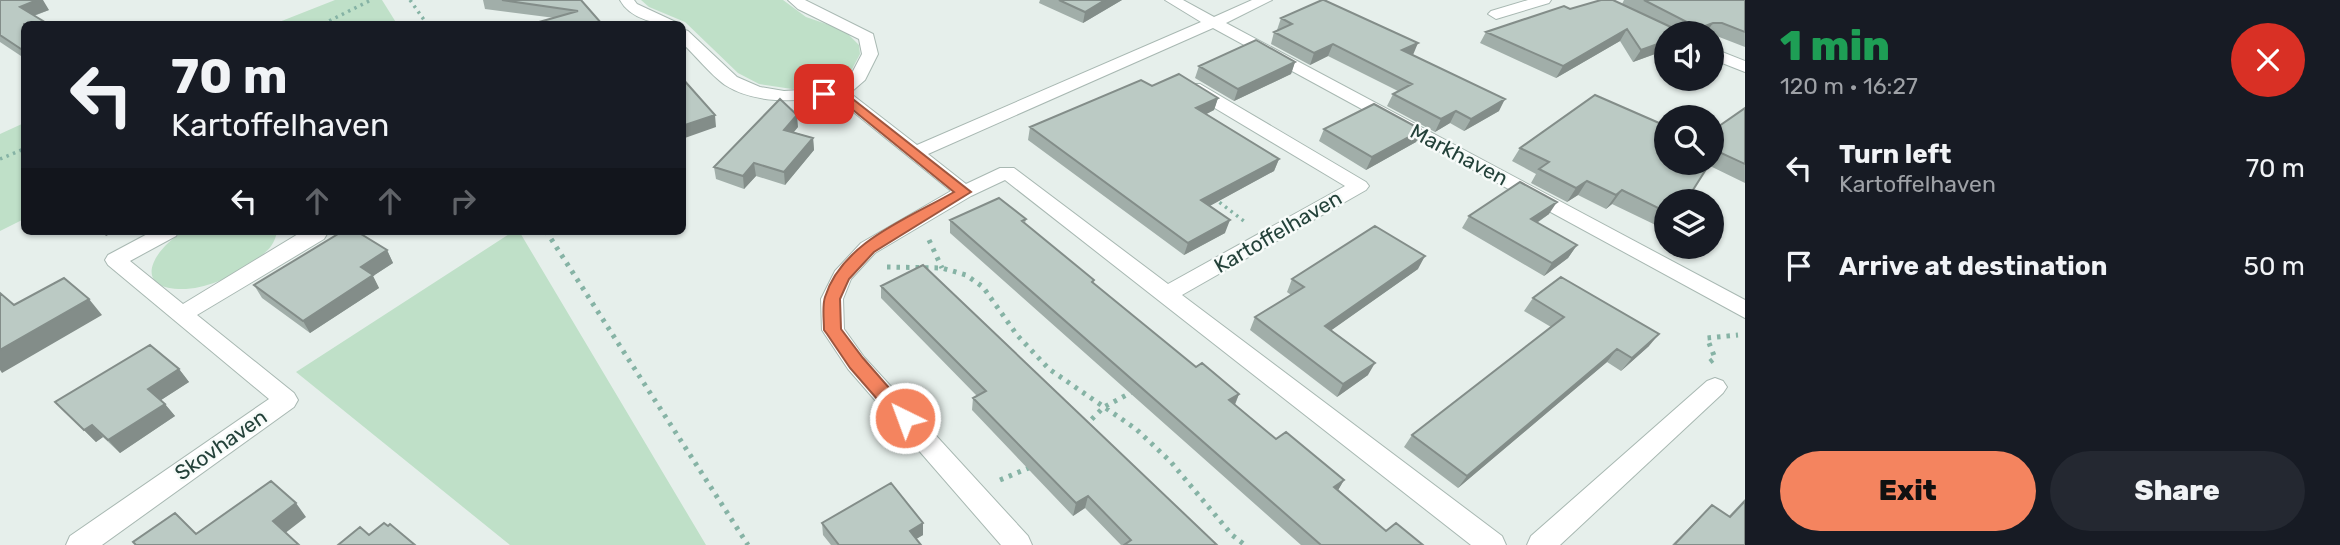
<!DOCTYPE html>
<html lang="en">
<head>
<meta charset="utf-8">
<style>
  :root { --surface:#171b24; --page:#242831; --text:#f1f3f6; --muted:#9ea1a6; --accent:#f4845f }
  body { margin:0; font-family:Rubik,sans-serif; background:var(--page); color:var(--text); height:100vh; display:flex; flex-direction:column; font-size:26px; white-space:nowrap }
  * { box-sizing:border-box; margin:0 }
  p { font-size:23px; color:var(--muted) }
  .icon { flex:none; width:38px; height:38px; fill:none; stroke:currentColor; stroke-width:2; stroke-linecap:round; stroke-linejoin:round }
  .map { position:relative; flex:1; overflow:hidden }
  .sheet { display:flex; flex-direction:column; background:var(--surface); width:595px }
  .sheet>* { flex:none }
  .guide { position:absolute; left:21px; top:21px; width:665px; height:214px; border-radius:10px; box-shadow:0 2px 5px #0004; background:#171b24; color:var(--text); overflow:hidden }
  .buttons { position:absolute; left:1654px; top:21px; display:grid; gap:14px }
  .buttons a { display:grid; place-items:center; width:70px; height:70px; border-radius:50%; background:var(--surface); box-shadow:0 2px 5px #0004; font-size:35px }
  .pin { position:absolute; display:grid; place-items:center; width:60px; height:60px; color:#fff; margin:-30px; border-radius:14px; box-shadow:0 4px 10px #0006 }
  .me { position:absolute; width:77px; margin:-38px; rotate:318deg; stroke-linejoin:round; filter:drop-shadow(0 0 5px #0008) }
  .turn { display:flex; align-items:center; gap:24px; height:147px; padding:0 35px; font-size:32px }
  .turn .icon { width:91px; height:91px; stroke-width:2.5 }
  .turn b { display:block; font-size:49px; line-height:60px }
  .lanes { display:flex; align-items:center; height:66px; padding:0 35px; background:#0003; justify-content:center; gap:35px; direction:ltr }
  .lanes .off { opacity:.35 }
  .round { display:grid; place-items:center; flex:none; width:74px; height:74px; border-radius:37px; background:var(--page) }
  .headline { display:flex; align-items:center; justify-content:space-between; height:119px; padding:0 35px }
  h1 { font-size:42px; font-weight:800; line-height:52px; color:#1e9e55 }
  .button { display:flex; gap:14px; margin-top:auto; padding:14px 35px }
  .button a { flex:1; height:80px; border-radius:42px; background:var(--accent); color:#111; font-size:28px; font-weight:800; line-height:80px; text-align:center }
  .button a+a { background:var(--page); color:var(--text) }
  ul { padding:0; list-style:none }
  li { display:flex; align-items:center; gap:21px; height:98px; padding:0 35px }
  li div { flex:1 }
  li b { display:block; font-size:26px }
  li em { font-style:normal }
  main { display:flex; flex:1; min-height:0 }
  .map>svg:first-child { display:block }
</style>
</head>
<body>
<main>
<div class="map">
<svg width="1745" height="545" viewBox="0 0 1745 545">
  <rect width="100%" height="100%" fill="#e6efeb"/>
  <!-- green -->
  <path fill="#bfe0c8" d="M335,0h47l15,24h-123z
    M641,0h142l23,17 38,13 15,15 1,9 -9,17 -25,13 -34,5 -33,-5 -21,-11 -53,-51 -36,-15z
    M24,123v96l-24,12v-97z
    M184,231h93c-2,16 -14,24 -26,32 -20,14 -40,24 -65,26 -56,2 -34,-39 -2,-58z
    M514,231h5l187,314h-196l-214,-173z"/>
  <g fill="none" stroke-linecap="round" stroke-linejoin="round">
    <!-- street casing -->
    <g stroke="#a8b8b2" stroke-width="2">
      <path id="street" d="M620,0h14l3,4 43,20c-21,2 -50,-5 -60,-24z
        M788,0h17l68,34 5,20 -13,26 -15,13 67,52 284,-123 -36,-22h18l31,17 38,-17h20l-46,23 519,277v18l-532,-290 -285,126 38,30 34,-16h14l154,116 177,-98 -157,-94 -2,-4 2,-4h12l166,98 3,4 -3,4 -184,105 320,241 4,9h-35l-466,-365 -34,16 -96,57 -24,26 -8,20 1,30 20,28 164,179 4,9h-31l-153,-176 -26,-39 -1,-31 14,-28 26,-28 90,-52 -115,-93c-36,2 -78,8 -111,-13 -15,-11 -29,-29 -43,-42v-14l6,2 49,46 23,10 24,4 51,-3 17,-15 10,-19 -3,-15 -61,-30z
        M1528,0h23l-2,3 -53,16 -8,-5 3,-3z
        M1712,48l33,13v11l-33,-13z
        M153,231h26l-3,5 -46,25 53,43 120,-73h22l2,3 -3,5 -127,76 97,78 4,7 -4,7 -192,138h-36l4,-9 199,-137 -161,-134 -3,-5 3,-5z
        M1715,378l8,3 4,6 -4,6 -163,152h-33l4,-9 176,-155z"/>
    </g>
    <!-- path-far1 -->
    <path stroke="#86b3a5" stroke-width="3.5" stroke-dasharray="2.5 4.5" stroke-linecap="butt" d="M410,0l17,24
      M323,24l48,-24
      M0,159l24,-10
      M1214,198l31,24"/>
    <!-- path -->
    <path stroke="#86b3a5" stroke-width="5" stroke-dasharray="3.5 6" stroke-linecap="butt" d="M546,231l202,314
      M929,240l13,28
      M887,267l55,1 24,7 17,12 34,48 32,34 87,60 34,32 62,74 13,10
      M1710,362l5,-4 -8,-20 31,-3
      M1085,426l19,-19 30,-16
      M1000,480l31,-13"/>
    <!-- street -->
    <use href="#street" fill="#fff" fill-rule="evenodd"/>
  </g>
  <!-- wall -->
  <path fill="#a1aea9" d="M0,0l49,10 -15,6 -10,8v34l-24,-16z
    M483,0h98l21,24 -117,-15z
    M1040,0h82l-39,23 -44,-20z
    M1624,0h121v47l-31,-12h-2v-2h-46v17l-33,12 -13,-21 -64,37 -76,-35 6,-11 84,-23 52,-5z
    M1281,18l131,37 87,56 -35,20 -14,-8 -15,9 -48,-26 6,-12 5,-3 -70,-35 -18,9 -39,-21 3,-12 4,-1 -1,-1z
    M1295,62l-4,12 -57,27 -39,-23 4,-12z
    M1152,86l66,12 -4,12 -8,4 73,45 -5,12 -65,35 16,27 -41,22 -156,-115 2,-13z
    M1745,108v75l-37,-18 -42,36v29l-54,-26 -6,5 -28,-14 -11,7 -36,-19 5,-9 -24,-13 8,-13 146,15h46v-32z
    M798,127l-4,5 19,6 1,12 -29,35 -29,-9 -12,13 -28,-10 -2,-12z
    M1324,129l98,1 -6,12 -50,28 -47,-29z
    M1549,214l-12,9 40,22 -9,13 -24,18 -82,-48 7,-12z
    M1026,219l-1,4 68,60 103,84 43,27 -4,11 41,34 68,41 -6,10 48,41 37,14h-122l-351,-312v-13z
    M387,250l6,13 -20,13 6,12 -69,45 -48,-35 -8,-13z
    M1418,269l-87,61 37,45 -31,22 -87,-67 5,-13 36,-22 -4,-3 5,-13z
    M881,286l336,259h-96l-36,-37 -12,8 -101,-106 1,-12 4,-2 -96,-98z
    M1533,298l116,48 -28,25 -14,-9 -149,126 -54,-41 8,-12 139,-108 -27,-16z
    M179,369l10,13 -28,18 14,16 -55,37 -17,-16 -7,5 -41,-40z
    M1745,499v46h-73l40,-40 17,11z
    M822,523l101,12 -7,4 5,6h-90l-8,-10z"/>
  <!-- shaded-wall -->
  <path fill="#838d89" d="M37,0h6l6,10 -22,8 -7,-11z
    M1105,0h17l-39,23 2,-11z
    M1713,23l-7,10h-20z
    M1627,29l-7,12 -64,37 7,-12z
    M1666,41v9l-33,12 8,-12z
    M1418,43l-5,12 -11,-5z
    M1333,44l-5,12 -18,9 4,-12z
    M1295,62l-4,12 -57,27 4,-12z
    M1218,98l-4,12 -21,11 3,-13z
    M1505,99l-6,12 -35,20 7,-12z
    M1456,111l-6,12 -15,9 6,-13z
    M715,115l1,12 -34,12v-13z
    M797,115l1,12 -13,15 -1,-12z
    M1422,130l-6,12 -50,28 6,-13z
    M813,138l1,12 -29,35 -1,-13z
    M1279,159l-5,12 -77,42 4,-13z
    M754,163l2,13 -12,13 -1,-13z
    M1587,181l-9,14 -11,7 9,-14z
    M1622,190l-10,14 -6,5 10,-14z
    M1557,202l-8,12 -26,18 8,-13z
    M1230,220l-5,13 -41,22 4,-12z
    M102,231h14l-10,5z
    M389,231h8l-6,4z
    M1577,245l-9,13 -24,18 8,-13z
    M387,250l6,13 -20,13 6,12 -69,45 -7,-12 58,-54z
    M1425,256l-7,13 -99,70 6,-13z
    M89,299l13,16 -100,58 -2,-3v-20z
    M1659,334l-10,12 -28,25 11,-13z
    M1617,349l-10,13 -149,126 9,-12z
    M1375,363l-7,12 -31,22 6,-13z
    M179,369l10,13 -31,20 -10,-13z
    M1239,394l-5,12 -5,-6z
    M165,404l10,12 -55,37 -12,-13z
    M92,425l11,12 -7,5 -12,-12z
    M1344,480l-7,12 -3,-5z
    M1088,496l-3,12 -12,8 3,-13z
    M296,503l10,14 -22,17 -11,-13z
    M923,523v12l-14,8 1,-12z"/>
  <!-- building -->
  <path fill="#bbcac4" stroke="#838d89" stroke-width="2" d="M0,0h37l-17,7 28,17h-24v27l-24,-16z
    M502,0h79l21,24h-70l46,-13z
    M1059,0h46l-20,12z
    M1322,0h2l94,43 -16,7 103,49 -34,20 -15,-8 -15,8 -48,-25 19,-10 -79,-40 -19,9 -40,-21 18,-8 -11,-6z
    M1601,0h12l60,28 12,-7 -41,-21h101v32l-23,-9h-9l-27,10h-20v8l-25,9 -14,-21 -64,37 -77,-34 78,-26 6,3z
    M1256,40l39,22 -57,27 -39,-23z
    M1179,74l39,24 -22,10 83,51 -78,41 29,20 -42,23 -158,-116 111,-47 11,6z
    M682,78l33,37 -33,11z
    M1595,95l71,31v37h44l-24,38h-20v11l-44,-22 -6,5 -29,-14 -11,7 -37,-19 10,-7 -29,-14z
    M780,99l17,16 -13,15 29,8 -29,34 -30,-9 -11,13 -29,-9z
    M1374,104l48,26 -50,27 -48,-28z
    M1745,108v56l-28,-13 -5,9v-29z
    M1520,182l37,20 -26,17 46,26 -25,18 -83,-47z
    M999,198l27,21 -4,2 72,59 -2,2 104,85 6,-4 37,31 -10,6 47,39 10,-7 58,48 -10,7 52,44 10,-8 27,22h-102l-371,-325z
    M1375,226l50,30 -100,70 50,37 -32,21 -88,-67 49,-30 -12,-8z
    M343,231h13l31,19 -26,17 12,8 -70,46 -49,-36z
    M923,265l294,280h-93l7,-5 -43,-44 -12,7 -103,-105 13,-7 -105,-105z
    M1561,277l98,57 -27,24 -15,-9 -150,127 -55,-41 152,-118 -31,-19z
    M64,278l25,21 -89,51v-57l14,12z
    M150,345l29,24 -31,20 17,15 -57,36 -16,-15 -8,5 -29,-28z
    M271,481l25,22 -23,18 26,24h-163l-3,-3 42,-29 21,21z
    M891,483l32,40 -13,8 11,14h-82l-17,-22z
    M1745,501v44h-71l38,-40 18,12z
    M384,523l4,3 2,-2 25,21h-77l22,-18 9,8z"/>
  <!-- route -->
  <path fill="#f4845f" stroke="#9f563e" stroke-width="2" d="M840,89l131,103 -97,60 -25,27 -9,20 1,30 22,29 48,55 3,5 -3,5 -6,2 -7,-2 -48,-55 -23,-34 -3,-4c0,-11 -2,-24 1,-33 17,-55 84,-79 129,-105l-117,-95 -13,1 -7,-4 7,-4z"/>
  <g text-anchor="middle" stroke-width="5" stroke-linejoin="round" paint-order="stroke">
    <!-- street labels -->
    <g font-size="21" fill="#24423a" stroke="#f7fbf9">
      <text transform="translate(1459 155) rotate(28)" y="7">Markhaven</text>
      <text transform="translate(1278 232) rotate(-30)" y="7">Kartoffelhaven</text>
      <text transform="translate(221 445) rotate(-35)" y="7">Skovhaven</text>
    </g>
  </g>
</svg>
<div class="buttons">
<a><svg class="icon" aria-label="sound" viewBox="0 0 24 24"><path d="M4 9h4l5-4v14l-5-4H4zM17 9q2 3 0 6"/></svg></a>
<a><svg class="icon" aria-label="search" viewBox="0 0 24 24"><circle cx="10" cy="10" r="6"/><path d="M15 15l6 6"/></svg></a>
<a><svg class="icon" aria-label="layers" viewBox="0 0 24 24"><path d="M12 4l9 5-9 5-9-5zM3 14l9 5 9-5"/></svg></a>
</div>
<div class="pin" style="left:824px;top:94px;background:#d93025"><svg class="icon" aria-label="arrive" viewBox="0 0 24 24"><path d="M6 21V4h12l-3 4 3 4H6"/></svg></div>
<svg class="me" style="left:905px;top:418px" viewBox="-20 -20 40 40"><circle r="17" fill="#f4845f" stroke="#fff" stroke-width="3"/><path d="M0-11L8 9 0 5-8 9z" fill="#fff"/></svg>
<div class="guide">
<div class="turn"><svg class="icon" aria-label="left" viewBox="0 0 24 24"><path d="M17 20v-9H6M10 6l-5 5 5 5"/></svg><div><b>70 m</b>Kartoffelhaven</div></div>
<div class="lanes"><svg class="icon" aria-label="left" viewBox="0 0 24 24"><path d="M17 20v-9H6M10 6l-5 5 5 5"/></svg><svg class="icon off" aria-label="ahead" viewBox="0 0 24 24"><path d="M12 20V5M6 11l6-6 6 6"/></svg><svg class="icon off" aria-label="ahead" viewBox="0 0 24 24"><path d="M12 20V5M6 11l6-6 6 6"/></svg><svg class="icon off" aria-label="right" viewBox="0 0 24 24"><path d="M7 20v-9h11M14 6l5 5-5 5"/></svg></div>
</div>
</div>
<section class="sheet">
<div class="headline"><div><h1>1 min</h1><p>120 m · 16:27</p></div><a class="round" style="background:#d93025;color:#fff"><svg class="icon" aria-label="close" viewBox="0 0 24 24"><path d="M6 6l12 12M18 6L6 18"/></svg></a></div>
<ul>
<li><svg class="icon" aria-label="left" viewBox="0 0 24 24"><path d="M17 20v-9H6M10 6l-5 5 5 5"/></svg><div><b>Turn left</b><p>Kartoffelhaven</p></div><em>70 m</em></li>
<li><svg class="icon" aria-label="arrive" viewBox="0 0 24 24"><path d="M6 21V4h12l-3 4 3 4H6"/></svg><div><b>Arrive at destination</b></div><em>50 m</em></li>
</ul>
<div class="button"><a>Exit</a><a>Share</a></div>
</section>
</main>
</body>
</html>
